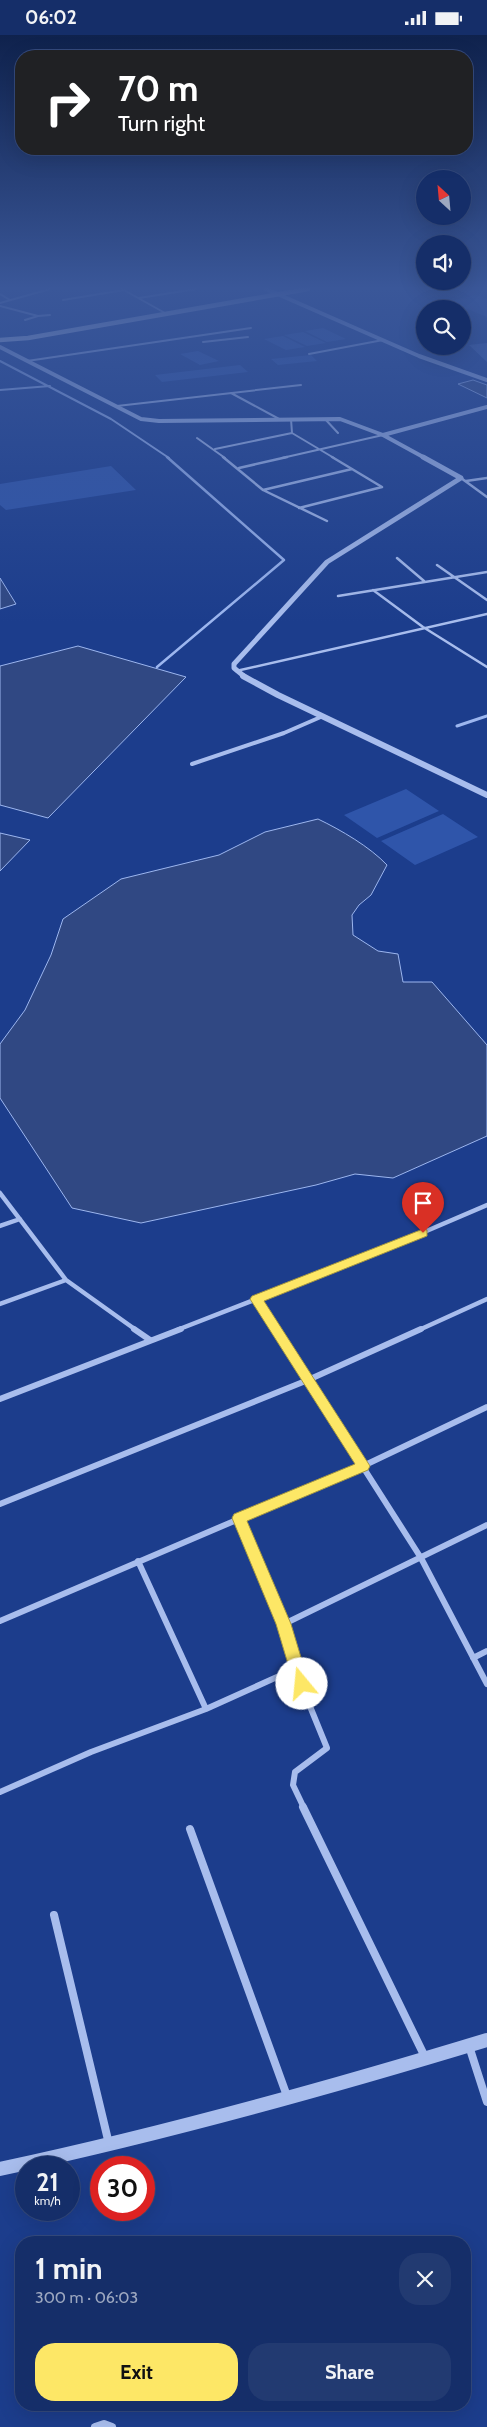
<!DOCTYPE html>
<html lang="en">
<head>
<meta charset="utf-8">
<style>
  :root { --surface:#152e69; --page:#223a71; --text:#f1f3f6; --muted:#9da8c0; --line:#344a7d; --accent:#fde766 }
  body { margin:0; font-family:Cabin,sans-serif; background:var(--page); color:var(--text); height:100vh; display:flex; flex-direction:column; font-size:19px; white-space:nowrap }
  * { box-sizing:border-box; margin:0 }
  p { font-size:16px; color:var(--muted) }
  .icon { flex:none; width:28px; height:28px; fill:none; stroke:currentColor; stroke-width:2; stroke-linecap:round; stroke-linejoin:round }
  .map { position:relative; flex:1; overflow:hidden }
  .drawer { position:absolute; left:15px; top:2201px; width:456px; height:175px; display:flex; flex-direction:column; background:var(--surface); border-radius:20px; box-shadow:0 5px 20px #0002,0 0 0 1px var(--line) }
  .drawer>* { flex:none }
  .banner { position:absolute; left:15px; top:15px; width:458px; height:105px; border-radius:20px; box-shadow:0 5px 20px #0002,0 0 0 1px var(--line); background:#202124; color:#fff; overflow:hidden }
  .needle { width:32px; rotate:334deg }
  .tools { position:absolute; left:416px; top:135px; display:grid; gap:10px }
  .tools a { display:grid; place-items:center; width:55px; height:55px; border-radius:50%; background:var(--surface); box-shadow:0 5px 20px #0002,0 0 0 1px var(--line); font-size:25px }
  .speed { position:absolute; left:15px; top:2121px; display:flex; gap:10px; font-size:25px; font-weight:700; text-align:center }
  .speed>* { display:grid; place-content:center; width:65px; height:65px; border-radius:50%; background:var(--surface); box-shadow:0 5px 20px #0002,0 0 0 1px var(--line); line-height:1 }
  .speed small { font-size:12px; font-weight:400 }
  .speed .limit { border:8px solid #d22; background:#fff; color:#111 }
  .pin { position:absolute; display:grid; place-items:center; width:42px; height:42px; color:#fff; margin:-51px -21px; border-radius:50% 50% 50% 0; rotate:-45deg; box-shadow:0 0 5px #0007 }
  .pin .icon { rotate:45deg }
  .me { position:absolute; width:55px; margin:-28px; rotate:343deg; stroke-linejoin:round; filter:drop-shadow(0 0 4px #0008) }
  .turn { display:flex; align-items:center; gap:18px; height:105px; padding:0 20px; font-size:22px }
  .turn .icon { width:65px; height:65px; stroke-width:2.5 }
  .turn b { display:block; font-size:35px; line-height:42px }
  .round { display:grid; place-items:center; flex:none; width:52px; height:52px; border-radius:20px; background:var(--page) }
  .headline { display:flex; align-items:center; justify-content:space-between; height:85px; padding:0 20px }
  h1 { font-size:30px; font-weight:800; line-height:38px }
  .primary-button { display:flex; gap:10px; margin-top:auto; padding:10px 20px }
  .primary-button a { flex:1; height:58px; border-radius:20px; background:var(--accent); color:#111; font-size:20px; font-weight:800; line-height:58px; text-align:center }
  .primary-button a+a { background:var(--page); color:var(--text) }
  .status { display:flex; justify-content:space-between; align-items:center; height:35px; padding:0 25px; background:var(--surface); direction:ltr }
  .status svg { height:14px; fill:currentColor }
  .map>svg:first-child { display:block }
</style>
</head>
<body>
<div class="status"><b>06:02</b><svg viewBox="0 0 49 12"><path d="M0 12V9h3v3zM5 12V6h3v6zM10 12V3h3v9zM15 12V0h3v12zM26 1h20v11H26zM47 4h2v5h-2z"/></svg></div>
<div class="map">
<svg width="487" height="2392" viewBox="0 0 487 2392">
  <rect width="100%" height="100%" fill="#1c3d8c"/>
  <!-- green -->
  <path fill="#2f55aa" d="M477,260l10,4v18l-39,-16z
    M323,293l23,11 -19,3 -22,-11z
    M303,297l23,11 -19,3 -23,-11z
    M283,301l22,11 -19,3 -22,-11z
    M198,316l21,10 -19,4 -20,-11z
    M311,320l6,6 -39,4 -7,-6z
    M240,330l8,7 -86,10 -7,-7z
    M111,431l25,24 -130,20 -6,-5v-21z
    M406,754l33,22 -62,27 -33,-23z
    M443,779l35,23 -63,28 -34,-24z"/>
  <!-- water -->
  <path fill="#304883" stroke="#9cb6ef" d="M473,345l14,5v13l-29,-14z
    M0,543l16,26 -16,5z
    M78,611l108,31 -138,141 -48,-13v-139z
    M318,784c23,11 52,28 69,46l-16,30 -12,10 -7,10 1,20 25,16 20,3 5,28h29l55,63v91l-94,42 -38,-4 -39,11 -175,38 -69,-15 -72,-110v-54l25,-34 26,-55 12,-36 58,-40 98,-24 46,-23z
    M0,798l30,7 -30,31z"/>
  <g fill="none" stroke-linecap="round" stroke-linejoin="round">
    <!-- stream-far2 -->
    <path stroke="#9cb6ef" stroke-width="2" d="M0,326l111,58 58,39
      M0,355l50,-4"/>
    <!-- stream-far1 -->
    <path stroke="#9cb6ef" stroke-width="2.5" d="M157,632l127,-107 -117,-103"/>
    <!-- stream -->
    <path stroke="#9cb6ef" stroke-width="3" d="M457,691l30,-10"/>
  </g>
  <!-- building -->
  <path fill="#4063b2" d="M487,308v19l-18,-17z"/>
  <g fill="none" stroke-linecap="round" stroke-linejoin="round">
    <!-- minor-far5 -->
    <path stroke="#a8bded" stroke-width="2" d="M122,254l43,24
      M0,259l10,6
      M139,263l57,-9
      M63,265l61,-10
      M0,268l50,-14
      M0,271l38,10 -13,4
      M38,281l12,-1
      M203,307l45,-5
      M309,319l74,-14
      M27,326l224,-33
      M231,358l50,27
      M117,371l184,-21
      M291,384l1,14 42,25
      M325,384l13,14
      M197,403l28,20
      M215,414l77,-16
      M282,423l101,-23"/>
    <!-- minor-far4 -->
    <path stroke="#a8bded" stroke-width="2.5" d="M223,422l40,33 64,31
      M239,433l48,-11
      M461,443l26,19
      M466,446l21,-3
      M263,455l89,-21
      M299,473l83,-21 -50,-30
      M397,523l27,23
      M437,530l50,35
      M373,555l50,37 64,40
      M338,561l149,-24
      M236,636l251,-57"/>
    <!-- minor-far3 -->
    <path stroke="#a8bded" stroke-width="4" d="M192,729l92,-31 39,-17"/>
    <!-- minor-far2 -->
    <path stroke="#a8bded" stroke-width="4.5" d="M0,1158l66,87 70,50
      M0,1191l20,-7
      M256,1264l20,31
      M0,1269l66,-24
      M177,1295l198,-77 112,-48
      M419,1295l68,-31"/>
    <!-- minor-far1 -->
    <path stroke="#a8bded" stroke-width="6" d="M134,1294l16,11
      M275,1294l146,229 66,126
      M0,1364l181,-70
      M0,1469l308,-124 113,-51
      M239,1483l45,106 23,75 20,49 -32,24 -2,13 11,23
      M138,1526l68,148
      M0,1586l363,-155 124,-59
      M284,1589l203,-99
      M473,1623l14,-7
      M0,1757l91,-40 115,-43 91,-41"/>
    <!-- minor -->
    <path stroke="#a8bded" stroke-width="8" d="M303,1772l122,250
      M190,1794l97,267
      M54,1880l55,229
      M469,2011l18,56
      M95,2392l9,-3 8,3"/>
    <!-- tertiary-far3 -->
    <path stroke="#a8bded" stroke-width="4" d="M266,254l153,67 68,24
      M0,312l141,72 18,2 181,-2 43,16 42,23
      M383,400l104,-28"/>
    <!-- tertiary-far2 -->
    <path stroke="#a8bded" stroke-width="5" d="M245,642l-11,-9v-4l93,-102 134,-84 -38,-21"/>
    <!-- tertiary-far1 -->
    <path stroke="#a8bded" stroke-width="6" d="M243,641l35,19 209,100"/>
    <!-- tertiary -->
    <path stroke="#a8bded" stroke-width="14" d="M0,2134c164,-35 326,-80 487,-129"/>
    <!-- secondary -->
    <path stroke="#d5dff9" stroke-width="4.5" d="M0,305l28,-2 280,-49"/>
  </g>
  <!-- sky -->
  <linearGradient id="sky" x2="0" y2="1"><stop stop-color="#0f224d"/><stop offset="0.43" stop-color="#3a5799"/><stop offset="1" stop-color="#3a5799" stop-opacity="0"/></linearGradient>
  <rect width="487" height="588" fill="url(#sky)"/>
  <!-- route -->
  <path fill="#fde766" stroke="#a49642" d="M423,1194l4,1v6l-163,65 106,165 -2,4 -121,51 44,103 18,60 -2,5 -5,2 -6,-2 -2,-5 -18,-60 -44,-106 2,-4 121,-50 -105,-165 2,-3z"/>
</svg>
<div class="tools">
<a><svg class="needle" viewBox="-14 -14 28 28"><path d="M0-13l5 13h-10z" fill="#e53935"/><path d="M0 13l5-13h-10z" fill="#9da8c0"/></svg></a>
<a><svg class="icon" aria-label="sound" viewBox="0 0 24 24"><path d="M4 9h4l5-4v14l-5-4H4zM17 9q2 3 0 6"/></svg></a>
<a><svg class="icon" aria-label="search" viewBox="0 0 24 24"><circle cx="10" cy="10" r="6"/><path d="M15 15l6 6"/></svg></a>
</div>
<div class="speed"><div>21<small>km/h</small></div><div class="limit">30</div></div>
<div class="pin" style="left:423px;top:1198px;background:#d93025"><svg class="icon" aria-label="arrive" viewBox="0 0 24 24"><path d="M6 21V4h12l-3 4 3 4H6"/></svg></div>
<svg class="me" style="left:302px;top:1649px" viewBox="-20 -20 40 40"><circle r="19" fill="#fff"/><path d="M0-13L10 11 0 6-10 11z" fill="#fde766"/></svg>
<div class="banner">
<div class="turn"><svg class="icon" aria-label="right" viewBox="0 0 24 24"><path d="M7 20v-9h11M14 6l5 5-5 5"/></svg><div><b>70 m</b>Turn right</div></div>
</div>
<section class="drawer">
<div class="headline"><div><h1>1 min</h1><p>300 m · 06:03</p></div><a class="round"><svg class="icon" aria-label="close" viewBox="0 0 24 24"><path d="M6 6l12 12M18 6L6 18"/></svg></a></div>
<div class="primary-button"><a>Exit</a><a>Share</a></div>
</section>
</div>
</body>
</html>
